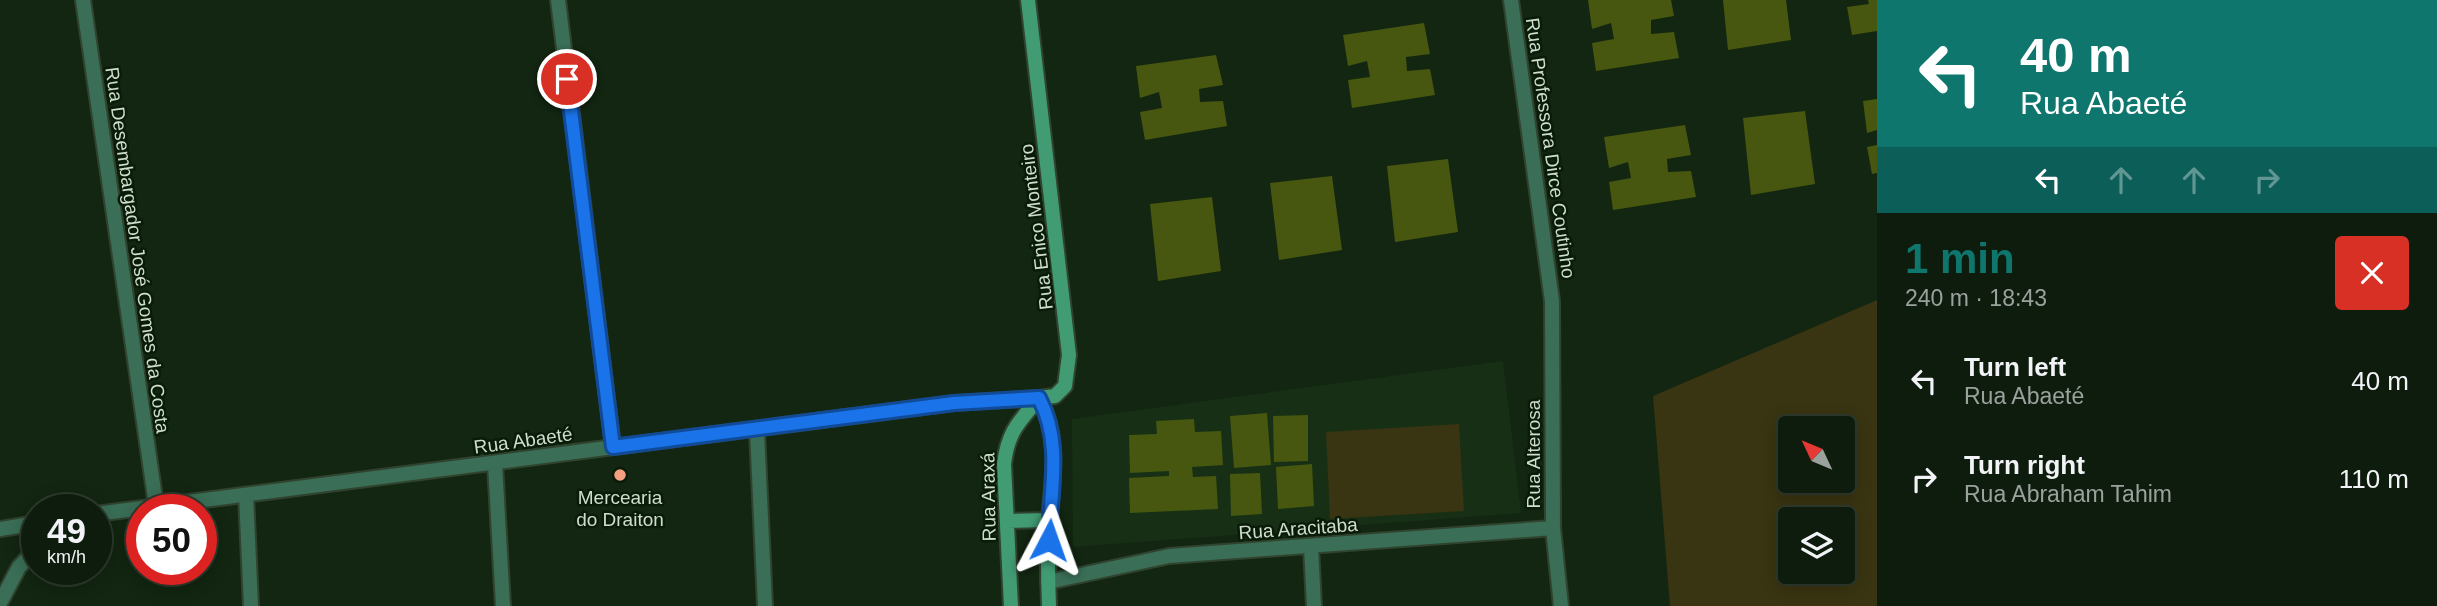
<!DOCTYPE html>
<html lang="en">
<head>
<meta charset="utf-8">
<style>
  :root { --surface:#0e1c0d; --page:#172516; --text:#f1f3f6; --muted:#9ba19d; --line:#2e3a2e; --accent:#0f766e }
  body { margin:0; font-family:Helvetica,sans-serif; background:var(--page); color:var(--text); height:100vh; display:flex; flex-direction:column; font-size:26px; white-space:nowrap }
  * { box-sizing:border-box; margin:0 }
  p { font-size:23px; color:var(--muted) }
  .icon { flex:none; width:38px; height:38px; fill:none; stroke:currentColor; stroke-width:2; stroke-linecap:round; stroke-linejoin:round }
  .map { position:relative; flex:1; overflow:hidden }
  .sheet { display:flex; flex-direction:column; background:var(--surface); width:560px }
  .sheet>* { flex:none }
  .hud { background:#0f766e; color:#fff; overflow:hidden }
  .needle { width:46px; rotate:314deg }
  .tools { position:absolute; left:1778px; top:416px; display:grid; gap:14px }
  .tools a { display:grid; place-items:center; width:77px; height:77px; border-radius:7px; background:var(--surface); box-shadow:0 4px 18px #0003,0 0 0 2px var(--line); font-size:35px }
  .speed { position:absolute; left:21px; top:494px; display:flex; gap:14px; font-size:35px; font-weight:700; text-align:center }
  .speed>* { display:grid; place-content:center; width:91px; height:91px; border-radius:50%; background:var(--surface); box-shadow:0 4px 18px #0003,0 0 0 2px var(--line); line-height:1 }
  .speed small { font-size:18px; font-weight:400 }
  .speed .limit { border:10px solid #d22; background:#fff; color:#111 }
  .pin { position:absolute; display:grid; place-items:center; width:60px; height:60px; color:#fff; margin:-30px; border:4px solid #fff; border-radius:50%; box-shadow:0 2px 7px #0007 }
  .me { position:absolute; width:77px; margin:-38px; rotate:4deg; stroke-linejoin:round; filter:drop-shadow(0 0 5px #0008) }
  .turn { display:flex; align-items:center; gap:24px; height:147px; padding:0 28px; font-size:32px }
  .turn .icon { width:91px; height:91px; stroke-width:2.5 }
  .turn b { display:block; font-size:49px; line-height:60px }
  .lanes { display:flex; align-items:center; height:66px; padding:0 28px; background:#0003; justify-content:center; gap:35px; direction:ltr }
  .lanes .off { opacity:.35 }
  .round { display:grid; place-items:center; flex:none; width:74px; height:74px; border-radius:7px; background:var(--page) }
  .head { display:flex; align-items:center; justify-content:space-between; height:119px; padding:0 28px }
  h1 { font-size:42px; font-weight:700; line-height:52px; color:var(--accent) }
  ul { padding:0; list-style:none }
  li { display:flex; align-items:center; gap:21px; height:98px; padding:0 28px }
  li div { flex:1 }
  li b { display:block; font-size:26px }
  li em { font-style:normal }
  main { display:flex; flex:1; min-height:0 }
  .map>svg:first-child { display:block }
</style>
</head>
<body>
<main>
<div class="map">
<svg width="1877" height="606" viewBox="0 0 1877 606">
  <rect width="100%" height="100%" fill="#122611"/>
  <!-- built -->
  <path fill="#173015" d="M1503,361l18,152 -448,34 -1,-128z"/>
  <!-- green -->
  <path fill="#393411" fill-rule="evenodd" d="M1877,300v306h-207l-17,-210zM1790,429h53v52h-53zM1790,520h53v52h-53z
    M1459,424l5,87 -134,8 -4,-87z"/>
  <!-- building -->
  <path fill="#47570f" d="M1588,0h83l3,16 -23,4v14l23,-2 5,26 -83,13 -4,-28 22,-4 -3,-16 -19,6z
    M1723,0h63l5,40 -63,10z
    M1868,0h9v31l-25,4 -5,-28 22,-3z
    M1424,23l6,31 -24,3 1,14 23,-2 5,26 -83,13 -4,-28 22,-3 -3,-16 -19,5 -5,-31z
    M1216,55l7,30 -24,4 1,13 23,-1 4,25 -82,14 -5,-28 22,-4 -3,-16 -19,6 -4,-32z
    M1877,99v31l-10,3 -4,-32z
    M1805,111l10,73 -64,11 -8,-77z
    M1685,125l6,30 -24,4 1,13 23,-1 5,26 -83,13 -4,-28 22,-4 -3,-16 -19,6 -5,-31z
    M1877,145v28l-5,1 -5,-27z
    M1448,159l10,73 -63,10 -8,-76z
    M1332,176l10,74 -63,10 -9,-77z
    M1212,197l9,74 -63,10 -8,-77z
    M1267,413l4,52 -37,3 -4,-52z
    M1308,415v46l-34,1 -1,-46z
    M1194,419l1,13 26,-1 2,34 -31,2 1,10 23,-1 2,33 -88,4 -1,-35 40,-2v-5l-39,2 -1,-38 28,-1 -1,-13z
    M1312,464l2,42 -36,3 -2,-42z
    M1260,473l2,41 -31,2 -1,-42z"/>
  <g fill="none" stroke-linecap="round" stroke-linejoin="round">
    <!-- minor casing -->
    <g stroke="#30432f" stroke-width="18">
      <path id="minor" d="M83,0l73,505
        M558,0l55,447
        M1511,0l41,301 1,227 8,78
        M757,431l8,175
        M495,464l8,142
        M246,495l5,111
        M96,514l858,-111 85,-5
        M0,529l37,-6
        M1311,547l3,59
        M1048,582l121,-26 384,-28
        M0,603l19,-36 18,-19"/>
    </g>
    <!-- secondary casing -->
    <g stroke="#30432f" stroke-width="18">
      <path id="secondary" d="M1028,0l41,355 -4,31 -10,10 -16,2
        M1039,398c21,38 14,80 10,121 -2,29 -1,58 0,87
        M1007,521l42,-1
        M1011,606l-7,-142c4,-33 15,-42 35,-66"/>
    </g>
    <!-- minor -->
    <use href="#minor" stroke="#3a6e56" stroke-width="14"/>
    <!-- secondary -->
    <use href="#secondary" stroke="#419b73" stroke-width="14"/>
  </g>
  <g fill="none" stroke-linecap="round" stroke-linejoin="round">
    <!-- route casing -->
    <g stroke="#114b97" stroke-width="18">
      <path id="route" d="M567,79l46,368 341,-44 85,-5c24,45 11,94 10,142"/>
    </g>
    <!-- route -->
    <use href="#route" stroke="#1a73e8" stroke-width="12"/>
  </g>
  <!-- markers -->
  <circle fill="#f2a080" stroke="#091c08" stroke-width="2.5" cx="620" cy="475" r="7"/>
  <g text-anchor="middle" stroke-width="5" stroke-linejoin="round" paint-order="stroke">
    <!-- street labels -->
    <g font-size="19" fill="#cfdcce" stroke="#091c08">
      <text transform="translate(1551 148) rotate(82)" y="7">Rua Professora Dirce Coutinho</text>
      <text transform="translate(1036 227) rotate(-97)" y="7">Rua Enico Monteiro</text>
      <text transform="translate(138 250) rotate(82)" y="7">Rua Desembargador José Gomes da Costa</text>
      <text transform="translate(523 440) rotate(-8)" y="7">Rua Abaeté</text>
      <text transform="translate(1533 454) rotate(-90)" y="7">Rua Alterosa</text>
      <text transform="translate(988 497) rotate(-91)" y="7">Rua Araxá</text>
      <text transform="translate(1298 528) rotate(-4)" y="7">Rua Aracitaba</text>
    </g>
    <!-- poi labels -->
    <g font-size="19" fill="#cfdcce" stroke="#091c08">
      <text x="620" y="504">Mercearia<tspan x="620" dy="22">do Draiton</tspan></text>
    </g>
  </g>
</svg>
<div class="tools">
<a><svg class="needle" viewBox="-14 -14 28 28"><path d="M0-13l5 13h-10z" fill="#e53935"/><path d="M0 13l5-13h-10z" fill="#9ba19d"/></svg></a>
<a><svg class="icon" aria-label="layers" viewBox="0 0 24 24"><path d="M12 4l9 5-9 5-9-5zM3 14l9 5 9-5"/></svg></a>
</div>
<div class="speed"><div>49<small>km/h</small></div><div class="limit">50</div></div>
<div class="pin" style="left:567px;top:79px;background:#d93025"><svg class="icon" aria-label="arrive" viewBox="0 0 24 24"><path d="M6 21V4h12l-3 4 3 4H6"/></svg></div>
<svg class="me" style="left:1049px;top:540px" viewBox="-20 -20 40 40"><path d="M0-17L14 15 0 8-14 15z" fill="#1a73e8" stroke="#fff" stroke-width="4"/></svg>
</div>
<section class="sheet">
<div class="hud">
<div class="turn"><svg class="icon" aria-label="left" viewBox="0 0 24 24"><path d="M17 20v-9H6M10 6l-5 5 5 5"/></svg><div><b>40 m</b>Rua Abaeté</div></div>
<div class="lanes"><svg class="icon" aria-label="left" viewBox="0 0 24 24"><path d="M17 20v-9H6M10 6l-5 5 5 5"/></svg><svg class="icon off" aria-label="ahead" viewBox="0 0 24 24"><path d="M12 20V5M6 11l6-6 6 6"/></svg><svg class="icon off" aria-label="ahead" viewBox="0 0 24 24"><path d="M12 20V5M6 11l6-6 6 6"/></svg><svg class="icon off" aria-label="right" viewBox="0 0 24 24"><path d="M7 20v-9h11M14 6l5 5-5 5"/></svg></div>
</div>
<div class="head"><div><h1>1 min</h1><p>240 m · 18:43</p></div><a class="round" style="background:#d93025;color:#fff"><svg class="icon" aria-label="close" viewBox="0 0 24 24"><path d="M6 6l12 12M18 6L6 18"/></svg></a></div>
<ul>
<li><svg class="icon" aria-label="left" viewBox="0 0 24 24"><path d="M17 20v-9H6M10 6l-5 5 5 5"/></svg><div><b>Turn left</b><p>Rua Abaeté</p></div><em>40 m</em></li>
<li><svg class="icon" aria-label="right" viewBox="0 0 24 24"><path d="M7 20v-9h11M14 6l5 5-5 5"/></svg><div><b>Turn right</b><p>Rua Abraham Tahim</p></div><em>110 m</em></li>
</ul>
</section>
</main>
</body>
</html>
